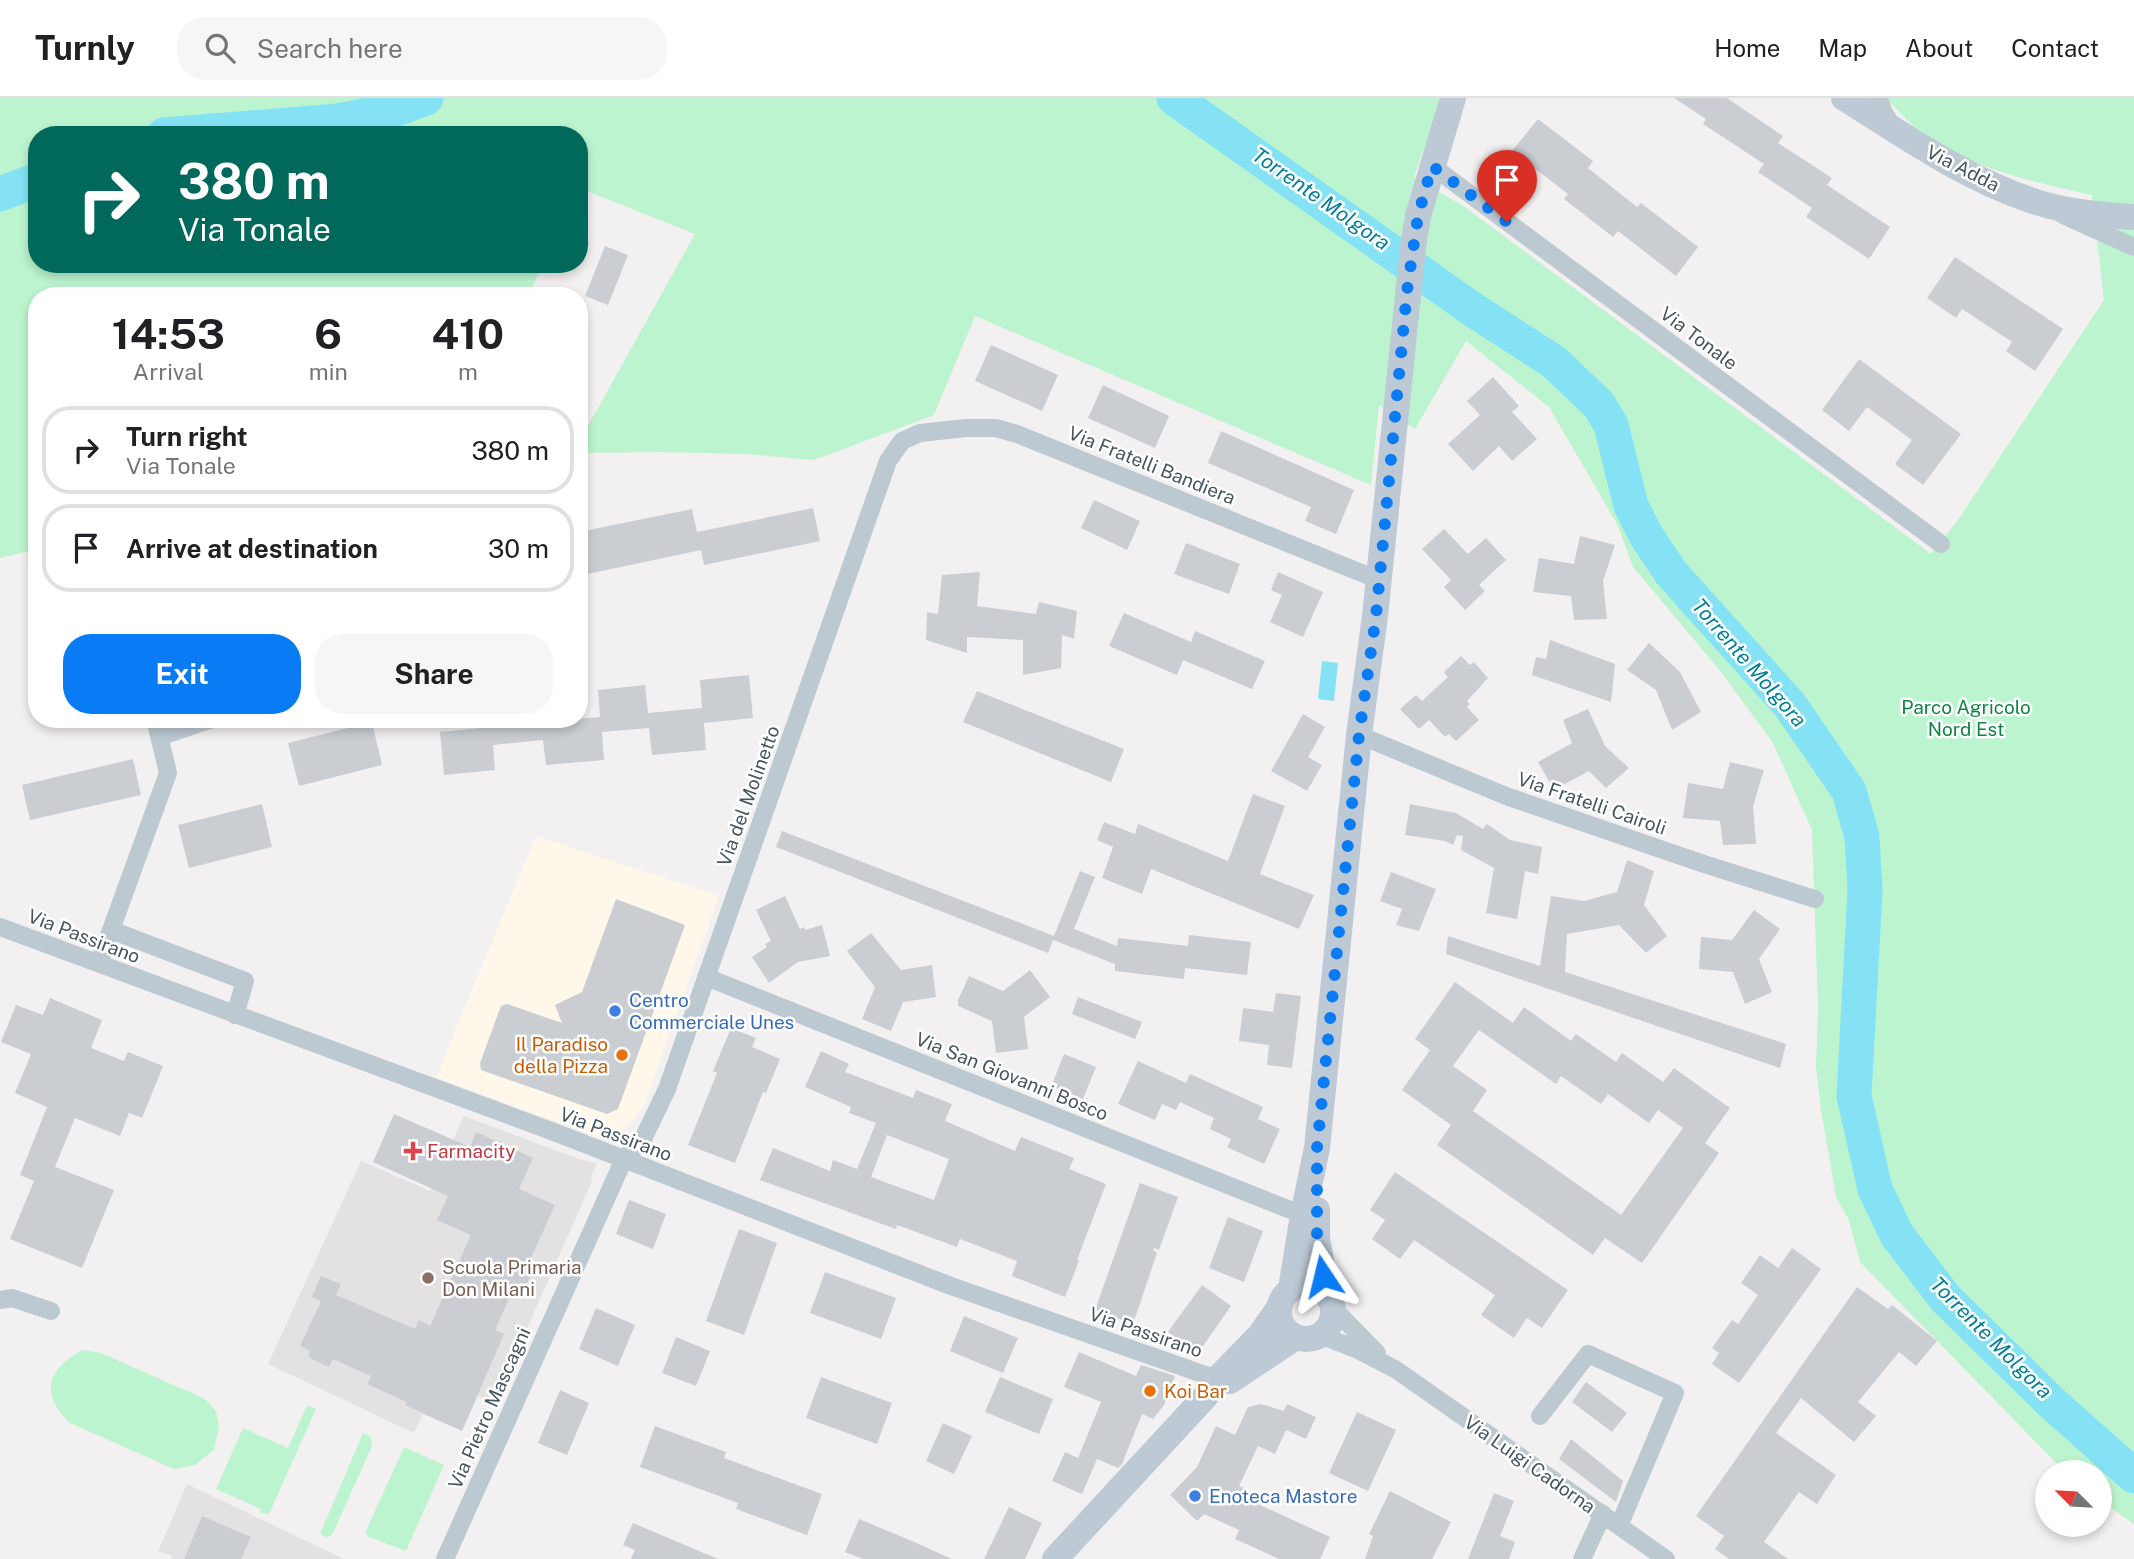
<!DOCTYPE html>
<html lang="en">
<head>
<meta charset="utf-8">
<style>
  :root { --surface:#fff; --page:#f6f6f6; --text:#202124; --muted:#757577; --line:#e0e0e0; --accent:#097bf5 }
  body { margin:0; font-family:"Public Sans",sans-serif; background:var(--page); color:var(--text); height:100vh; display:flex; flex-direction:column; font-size:26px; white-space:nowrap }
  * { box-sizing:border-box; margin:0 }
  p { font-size:23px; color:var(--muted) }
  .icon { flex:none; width:38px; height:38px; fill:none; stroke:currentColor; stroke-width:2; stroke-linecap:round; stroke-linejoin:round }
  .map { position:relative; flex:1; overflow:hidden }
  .details { position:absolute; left:28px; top:189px; width:560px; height:441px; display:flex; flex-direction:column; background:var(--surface); border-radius:28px; box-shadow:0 4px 10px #0003 }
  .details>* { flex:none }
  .guide { position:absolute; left:28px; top:28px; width:560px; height:147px; border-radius:28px; box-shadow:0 4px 10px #0003; background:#00695c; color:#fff; overflow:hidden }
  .needle { width:46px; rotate:294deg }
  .buttons { position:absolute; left:2035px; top:1362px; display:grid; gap:14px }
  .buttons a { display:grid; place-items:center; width:77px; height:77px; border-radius:50%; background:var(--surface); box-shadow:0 4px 10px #0003; font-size:35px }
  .pin { position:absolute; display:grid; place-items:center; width:60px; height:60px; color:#fff; margin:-72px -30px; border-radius:50% 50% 50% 0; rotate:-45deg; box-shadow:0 0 7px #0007 }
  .pin .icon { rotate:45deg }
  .me { position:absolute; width:77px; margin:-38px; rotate:350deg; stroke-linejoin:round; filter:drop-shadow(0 0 5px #0008) }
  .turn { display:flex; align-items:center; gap:24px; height:147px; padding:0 35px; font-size:32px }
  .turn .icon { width:91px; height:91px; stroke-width:2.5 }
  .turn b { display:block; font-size:49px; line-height:60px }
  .eta { display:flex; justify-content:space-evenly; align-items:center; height:119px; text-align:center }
  .eta b { font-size:42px; font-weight:700; line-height:49px }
  .cta { display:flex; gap:14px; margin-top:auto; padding:14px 35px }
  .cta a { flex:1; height:80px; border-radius:28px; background:var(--accent); color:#fff; font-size:28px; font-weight:700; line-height:80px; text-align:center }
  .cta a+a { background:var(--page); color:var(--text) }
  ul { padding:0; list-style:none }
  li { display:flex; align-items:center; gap:21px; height:88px; margin:0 14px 10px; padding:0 21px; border:4px solid var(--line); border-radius:28px }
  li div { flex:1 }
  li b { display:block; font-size:26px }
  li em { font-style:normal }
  header { display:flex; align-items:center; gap:42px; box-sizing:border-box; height:98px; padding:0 35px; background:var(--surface); border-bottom:2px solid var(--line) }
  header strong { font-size:33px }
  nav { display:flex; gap:38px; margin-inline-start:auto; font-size:24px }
  .search { width:490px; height:63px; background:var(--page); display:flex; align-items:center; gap:18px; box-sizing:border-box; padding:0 24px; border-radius:28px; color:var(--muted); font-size:26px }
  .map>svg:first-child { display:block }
</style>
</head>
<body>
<header>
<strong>Turnly</strong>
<div class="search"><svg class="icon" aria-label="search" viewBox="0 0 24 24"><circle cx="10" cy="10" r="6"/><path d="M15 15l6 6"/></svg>Search here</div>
<nav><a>Home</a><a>Map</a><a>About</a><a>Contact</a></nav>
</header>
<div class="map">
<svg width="2134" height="1461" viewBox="0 0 2134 1461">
  <rect width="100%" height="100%" fill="#f3f0f1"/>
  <!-- commercial -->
  <path fill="#fef7ea" d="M536,738l183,60 -74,207 -10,16 -14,12 -13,5 -10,1 -162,-60z"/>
  <!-- education -->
  <path fill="#e4e1e3" d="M464,1018l115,43 18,4 -6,14 2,2 -99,224 -16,-7 -16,35 -39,-17 -9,19 -146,-69 93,-203 69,30z
    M187,1386l157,75h-173l1,-3 -14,-5z"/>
  <!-- green -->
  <path fill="#bcf4cf" d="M0,0h1439l-9,34 -16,45 51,30 466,347 27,-34 146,-220 -12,-105c-56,-12 -130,-29 -175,-66 -11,-9 -21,-21 -31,-31h248v1426l-34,-24v-28h-35l-205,-210 -11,-42 -13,-23 -15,-87 -5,-43 2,-59 -6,-178 -39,-87 -52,-71 -88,-105 -16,-43 -68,-117 -83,-66 -51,88 -36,-24 -8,80 -396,-169 -41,99 -120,45 -68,-6 -86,-2 -81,1v-11l116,-208 -116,-46v-53h-542v129h506l-15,32h-491v253l-37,9z
    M82,1252l19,3 104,46 11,12 3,15 -5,24 -19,15 -21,4 -104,-46c-31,-30 -23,-53 12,-73z
    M307,1307l9,4 -47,105 -9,-1 1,-4 -45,-20 27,-61 45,20z
    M363,1335l7,3 2,10 -38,85 -3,5 -5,1 -6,-3z
    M404,1349l40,18 -38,86 -37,-14 -4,-4z"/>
  <!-- water -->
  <path fill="#85e2f4" d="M1322,563l16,2 -4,38 -16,-2z"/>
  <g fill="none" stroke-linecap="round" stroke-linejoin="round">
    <!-- river -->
    <path stroke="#85e2f4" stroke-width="35" d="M1174,0l298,211 82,53 45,43 12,20 20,81 16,31 24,36 118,131 60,87 13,46 3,53 -11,206 21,93 22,46 49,64 106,104 82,73
      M164,37l174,-14 55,-11 33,-12
      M0,96l37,-14"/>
  </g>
  <!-- building -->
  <path fill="#caced3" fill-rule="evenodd" d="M1674,0h53l56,38 -5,7 54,35 -5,7 63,42 -21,32 -63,-42 6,-9 -54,-36 6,-8 -61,-40 3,-5z
    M1538,21l55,42 -5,7 49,39 4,-4 57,44 -22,29 -58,-45 -5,6 -49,-38 4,-5 -56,-43z
    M605,148l23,9 -20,50 -23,-9z
    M1955,159l108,72 -28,42 -29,-20 6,-9 -50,-33 -6,9 -29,-20z
    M991,247l67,30 -16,36 -67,-30z
    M1859,261l102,75 -38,51 -28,-21 17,-24 -45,-33 -18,24 -27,-21z
    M1493,279l26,29 -7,6 25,27 -25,22 -13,-15 -26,25 -25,-27 32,-29 -13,-14z
    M1103,287l66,31 -14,32 -67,-30z
    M1221,333l133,59 -18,44 -31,-13 6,-14 -103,-44z
    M1094,402l46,21 -13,29 -46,-22z
    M813,410l7,33 -116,24 -3,-15 -118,25 -4,-17v-26l113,-23 5,23z
    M1444,431l24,25 18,-16 20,22 -27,25 6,6 -20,19 -21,-23 7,-7 -29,-31z
    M1580,438l35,9 -12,36 4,38 -33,1 -3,-24 -38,-4 6,-34 35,6z
    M1186,445l54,21 -11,30 -55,-20z
    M980,474l-3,34 59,8 3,-12 38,9 -3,28 -12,-4 -1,33 -38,7v-35l-56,-3v16l-41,-13 1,-28 11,2 4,-39z
    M1278,474l45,20 -20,45 -33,-15 12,-27 -11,-5z
    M1124,515l67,29 4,-11 70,30 -13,28 -69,-29 -6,15 -68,-29z
    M1550,542l65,24 -4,38 -79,-27 4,-18 10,2z
    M1649,545l31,29 21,40 -29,18 -16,-40 -29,-20z
    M1461,558l9,9 4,-3 14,16 -21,23 3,3 -3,3 12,13 -23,21 -7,-7 -4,3 -16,-17 -10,9 -19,-20 16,-14 6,6 26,-24 -4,-5z
    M749,577l4,43 -49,5 2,27 -54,5 -3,-27 -47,4 2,28 -58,5 -3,-25 -50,5 2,25 -51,5 -4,-43 51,-5 -1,-8h51v3l59,-5 -2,-27 47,-5 3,28 54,-5 -2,-28z
    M977,593l147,58 -13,33 -148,-60z
    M1588,611l17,37 24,22 -23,20 -17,-17 -35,19 -16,-28 34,-19 -9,-23z
    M1303,616l22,13 -17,30 14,8 -15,26 -36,-20z
    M372,624l10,43 -83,21 -11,-43z
    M133,661l8,36 -111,25 -8,-35z
    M1730,664l34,8 -11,36 3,38 -33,1 -3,-24 -37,-3 5,-35 35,6z
    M1253,696l32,12 -25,68 54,21 -15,34 -148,-60 -9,25 -40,-16 11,-31 -16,-7 7,-18 31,12 3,-10 90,37z
    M262,706l10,43 -83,21 -11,-43z
    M1410,706l46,9 27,16 4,-5 23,16 32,7 -4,27 -13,-3 -8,48 -31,-6 8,-45 -33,-18 2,-14 -6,-1 -4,10 -8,-4 -40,-6z
    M782,733l272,105 26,-65 15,6 -21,52 43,17 1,-8 70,8 1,-11 62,7 -4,33 -62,-7 -1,11 -69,-8v-7l-62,-24 -5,13 -272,-106z
    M1627,762l27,11 -10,34 23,31 -21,17 -27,-28 -52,9 -2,38 221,72 -6,24 -334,-114 2,-18 92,30 11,-70 33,5 33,-9z
    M1391,774l45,17 -17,42 -23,-6 6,-16 -22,-8z
    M785,798l15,33 4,-2 1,3 17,-5 8,31 -32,6 -29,21 -17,-26 15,-10 -2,-3 6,-3 -15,-31z
    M616,801l69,26 -67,184 -11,5 -126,-44 -1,-7 21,-57 6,-2 55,19 -7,-18 27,-13z
    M1754,812l26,19 -21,30 13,33 -27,12 -12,-32 -34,-3 2,-32 31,3z
    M871,835l30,37 31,-5 4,32 -33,5 -12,29 -29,-12 13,-32 -28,-36z
    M1030,872l20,27 -26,20 4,32 -32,4 -4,-32 -34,-15v-6l11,-24 34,15z
    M1455,884l58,41 11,-16 47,34 5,-7 40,28 6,-9 41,29 11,-14 56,40 -25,35 14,10 -77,110 -37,-25 -12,17 -156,-110 14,-20 -49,-35 28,-40 -15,-11zM1479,932l77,54 5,-8 40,28 7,-10 41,29 9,-13 25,18 -62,87 -148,-104 14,-21 -34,-24z
    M1276,895l25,3 -9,72 -25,-3 2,-20 -30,-4 4,-33 30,4z
    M1078,899l64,25 -7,17 -63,-25z
    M50,900l52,22 -11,28 33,13 4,-9 35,14 -21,52 -13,-5 -9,23 -45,-18 -20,49 59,23 -32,78 -72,-29 24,-58 -14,-6 27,-68 -32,-14 16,-39 -30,-12 15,-37 27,10z
    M731,930l25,10 -4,9 28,12 -14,34 -3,-1 -28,71 -47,-18 29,-72 -4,-2z
    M821,953l28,13 -4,8 68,26 3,-8 36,14 -7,17 70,30 6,-14 53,21 -5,11 37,15 -29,76 2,1 -14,36 -53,-21 5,-15 -57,-22 -3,8 -60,-22 -1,4 -136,-49 13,-32 57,23 3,-11 24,9 19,-46 -27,-10 2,-6 -46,-20zM887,1037l62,24 -15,41 -63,-23z
    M1064,956l32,13 -13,32 -27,-11 2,-4 -5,-2z
    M1138,963l48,22 4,-9 73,33 -5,12 22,10 -16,35 -37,-17 4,-8 -21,-10 4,-11 -34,-16 -4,8 -14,-6 -7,16 -37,-16z
    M394,1016l76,33 6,-15 57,26 -14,31 36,16 -29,64 7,3 -12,24 -9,-4 -17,38 9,4 -42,97 -57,-26 2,-3 -40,-18 4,-8 -38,-17 -4,8 -21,-10 2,-6 -10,-5 21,-45 -9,-4 9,-21 20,8 -5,11 79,34 4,-9 11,6 41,-91 -34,-15 11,-24 -75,-34z
    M1395,1074l173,118 -26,38 -15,-10 -13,20 -33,-23 14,-20 -81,-55 -14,19 -28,-20 13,-19 -15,-10z
    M1140,1085l38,14 -19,53 -5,-2 -1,2 4,3 -24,71 -38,-14z
    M629,1102l37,14 -13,35 -37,-15z
    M1228,1119l35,14 -19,51 -35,-14z
    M739,1131l38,14 -33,92 -38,-14z
    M1792,1150l29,21 -82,114 -27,-19 7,-11 -7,-5 20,-28 6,4 20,-29 -17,-12 19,-28 18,13z
    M825,1174l71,26 -15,41 -71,-26z
    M1202,1187l29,21 -33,47 -30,-21z
    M1857,1189l31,22 4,-4 45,36 -21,25 -17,-14 -41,50 18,14 -22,26 -53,-44 -25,35 60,42 -19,29 -18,-12 -35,50 24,17h-59l-14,-10 9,-13 -28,-20z
    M596,1210l39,17 -17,41 -39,-17z
    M964,1218l54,22 -15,35 -53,-22z
    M676,1239l34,14 -14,35 -34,-13z
    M1079,1254l57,24 5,-11 34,11 -11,29 -11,14 -11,-5 -20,50 -4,4 -21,-9 -15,35 -30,-13 13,-29 13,6 23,-56 -37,-15z
    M821,1279l71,26 -15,41 -71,-26z
    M1000,1279l53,22 -14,35 -54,-22z
    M1586,1284l41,31 -15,19 -40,-30z
    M560,1292l29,13 -22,52 -29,-12z
    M1261,1306l23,7 3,-7 29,13 -10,22 -20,-9 -11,24 -17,-8 -19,40 13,6 -3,8 81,37 -10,22h-41l-44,-20 4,-9 -35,-16 -7,7 -27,-26 27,-28 19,-41 19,9 13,-28z
    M1357,1314l39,18 -28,61 -39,-18z
    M943,1325l29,13 -18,38 -28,-13z
    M655,1328l71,26 -2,6 98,36 -15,41 -71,-26 2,-6 -98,-36z
    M1571,1341l52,42 -7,21 -57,-43z
    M1390,1393l61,31 -19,37h-67l8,-23 -4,-2z
    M1494,1395l20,8 -14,35 15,6 -6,17h-41z
    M1009,1409l33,16 -17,36h-41z
    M202,1418l49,21 -10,22h-57z
    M859,1421l53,22 40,18h-89l-18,-7z
    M633,1425l85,36h-87l4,-9 -12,-5z"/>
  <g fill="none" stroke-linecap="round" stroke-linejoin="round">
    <!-- street -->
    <path stroke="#bdc9d1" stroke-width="18" d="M1879,0l4,13 8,13
      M1432,68l509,378
      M2063,117l71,32
      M1359,637l147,61 198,68 111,35
      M159,639l53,-18
      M0,829l554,205 397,154 266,93
      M111,832l134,51 -10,34
      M99,865l69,-190 -13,-54
      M706,879l597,238
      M0,1202l12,-2 39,13
      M1332,1209l45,46
      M1320,1237l36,14 39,20 271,190
      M1540,1318l48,-62 87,39 -56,133
      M445,1461l179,-400 19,-20 24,-50 221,-628 14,-20 18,-8 46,-5h30l21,6 362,146
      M1582,1461l21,-45"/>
    <!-- secondary -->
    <path stroke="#bdcad6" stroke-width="26" d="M1844,0c61,38 120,80 189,103 32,11 68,14 101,16
      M1317,1112v28l10,57
      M1279 1214a27 27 0 1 1 54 0a27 27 0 1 1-54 0Z
      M1291,1191l12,-74 14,-67 42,-413 16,-119 38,-369 5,-31 35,-118
      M1230,1283l66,-44
      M1055,1461l150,-162 12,-18 43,-44 19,-27"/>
  </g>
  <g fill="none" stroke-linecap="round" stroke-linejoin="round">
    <!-- route -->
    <path stroke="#097bf5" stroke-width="12" stroke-dasharray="0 21.6" d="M1323,1178l-6,-38v-90l42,-413 17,-119 31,-325 11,-75 14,-50 75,56"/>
  </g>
  <!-- markers -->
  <g fill="#3f7fe0" stroke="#fff" stroke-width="2.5">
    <circle cx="615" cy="913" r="7"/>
    <circle cx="1195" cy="1398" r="7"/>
  </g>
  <g fill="#e8710a" stroke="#fff" stroke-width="2.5">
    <circle cx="622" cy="957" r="7"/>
    <circle cx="1150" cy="1293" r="7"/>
  </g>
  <path fill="#e0444e" stroke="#fff" stroke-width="2.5" d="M409.5 1042.5h7v7h7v7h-7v7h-7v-7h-7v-7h7z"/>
  <circle fill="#8d6e63" stroke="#fff" stroke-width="2.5" cx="428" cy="1180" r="7"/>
  <g text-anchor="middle" stroke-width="5" stroke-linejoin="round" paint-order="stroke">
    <!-- street labels -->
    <g font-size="19" fill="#475560" stroke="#fff">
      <text transform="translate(1963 70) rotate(27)" y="7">Via Adda</text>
      <text transform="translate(1699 240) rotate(37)" y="7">Via Tonale</text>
      <text transform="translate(1152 367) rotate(22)" y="7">Via Fratelli Bandiera</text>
      <text transform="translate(748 698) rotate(-70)" y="7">Via del Molinetto</text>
      <text transform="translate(1592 705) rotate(19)" y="7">Via Fratelli Cairoli</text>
      <text transform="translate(84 838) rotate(21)" y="7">Via Passirano</text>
      <text transform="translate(1012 978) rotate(22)" y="7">Via San Giovanni Bosco</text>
      <text transform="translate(616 1036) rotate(21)" y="7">Via Passirano</text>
      <text transform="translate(1146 1234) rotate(19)" y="7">Via Passirano</text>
      <text transform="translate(489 1310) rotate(-66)" y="7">Via Pietro Mascagni</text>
      <text transform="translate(1530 1366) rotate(35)" y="7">Via Luigi Cadorna</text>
    </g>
    <!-- park labels -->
    <g font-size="19" fill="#0f8443" stroke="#fff">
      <text x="1966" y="616">Parco Agricolo<tspan x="1966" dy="22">Nord Est</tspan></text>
    </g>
    <!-- shop labels -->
    <g font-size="19" fill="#366cbe" stroke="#fff" text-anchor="start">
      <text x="629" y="909">Centro<tspan x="629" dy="22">Commerciale Unes</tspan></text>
      <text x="1209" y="1405">Enoteca Mastore</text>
    </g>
    <!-- food labels -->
    <g font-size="19" fill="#c56008" stroke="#fff" text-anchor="end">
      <text x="608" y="953">Il Paradiso<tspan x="608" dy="22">della Pizza</tspan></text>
      <text x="1164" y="1300" text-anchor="start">Koi Bar</text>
    </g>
    <!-- health labels -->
    <g font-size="19" fill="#be3a42" stroke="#fff" text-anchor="start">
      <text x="427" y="1060">Farmacity</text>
    </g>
    <!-- education labels -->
    <g font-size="19" fill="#785e54" stroke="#fff" text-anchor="start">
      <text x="442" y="1176">Scuola Primaria<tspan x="442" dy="22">Don Milani</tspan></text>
    </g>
    <!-- water labels -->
    <g font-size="21" font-style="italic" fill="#038098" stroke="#fff">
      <text transform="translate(1321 101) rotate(35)" y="7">Torrente Molgora</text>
      <text transform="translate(1749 565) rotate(49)" y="7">Torrente Molgora</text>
      <text transform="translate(1991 1240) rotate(45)" y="7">Torrente Molgora</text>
    </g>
  </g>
</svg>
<div class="buttons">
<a><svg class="needle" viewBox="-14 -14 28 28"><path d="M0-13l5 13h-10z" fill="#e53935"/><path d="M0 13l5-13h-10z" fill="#757577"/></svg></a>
</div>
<div class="pin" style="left:1507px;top:124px;background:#d93025"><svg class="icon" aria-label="arrive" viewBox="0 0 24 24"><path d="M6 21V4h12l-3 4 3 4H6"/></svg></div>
<svg class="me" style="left:1323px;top:1178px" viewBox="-20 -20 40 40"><path d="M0-17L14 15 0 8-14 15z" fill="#097bf5" stroke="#fff" stroke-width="4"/></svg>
<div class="guide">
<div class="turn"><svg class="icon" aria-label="right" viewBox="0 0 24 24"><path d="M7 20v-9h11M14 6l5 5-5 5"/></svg><div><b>380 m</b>Via Tonale</div></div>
</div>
<section class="details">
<div class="eta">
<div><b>14:53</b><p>Arrival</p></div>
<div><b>6</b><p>min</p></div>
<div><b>410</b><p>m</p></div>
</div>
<ul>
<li><svg class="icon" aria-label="right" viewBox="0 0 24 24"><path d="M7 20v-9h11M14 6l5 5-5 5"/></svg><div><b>Turn right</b><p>Via Tonale</p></div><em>380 m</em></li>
<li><svg class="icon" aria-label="arrive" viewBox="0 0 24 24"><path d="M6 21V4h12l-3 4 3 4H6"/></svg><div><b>Arrive at destination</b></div><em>30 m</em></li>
</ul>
<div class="cta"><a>Exit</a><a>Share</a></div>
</section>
</div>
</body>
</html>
